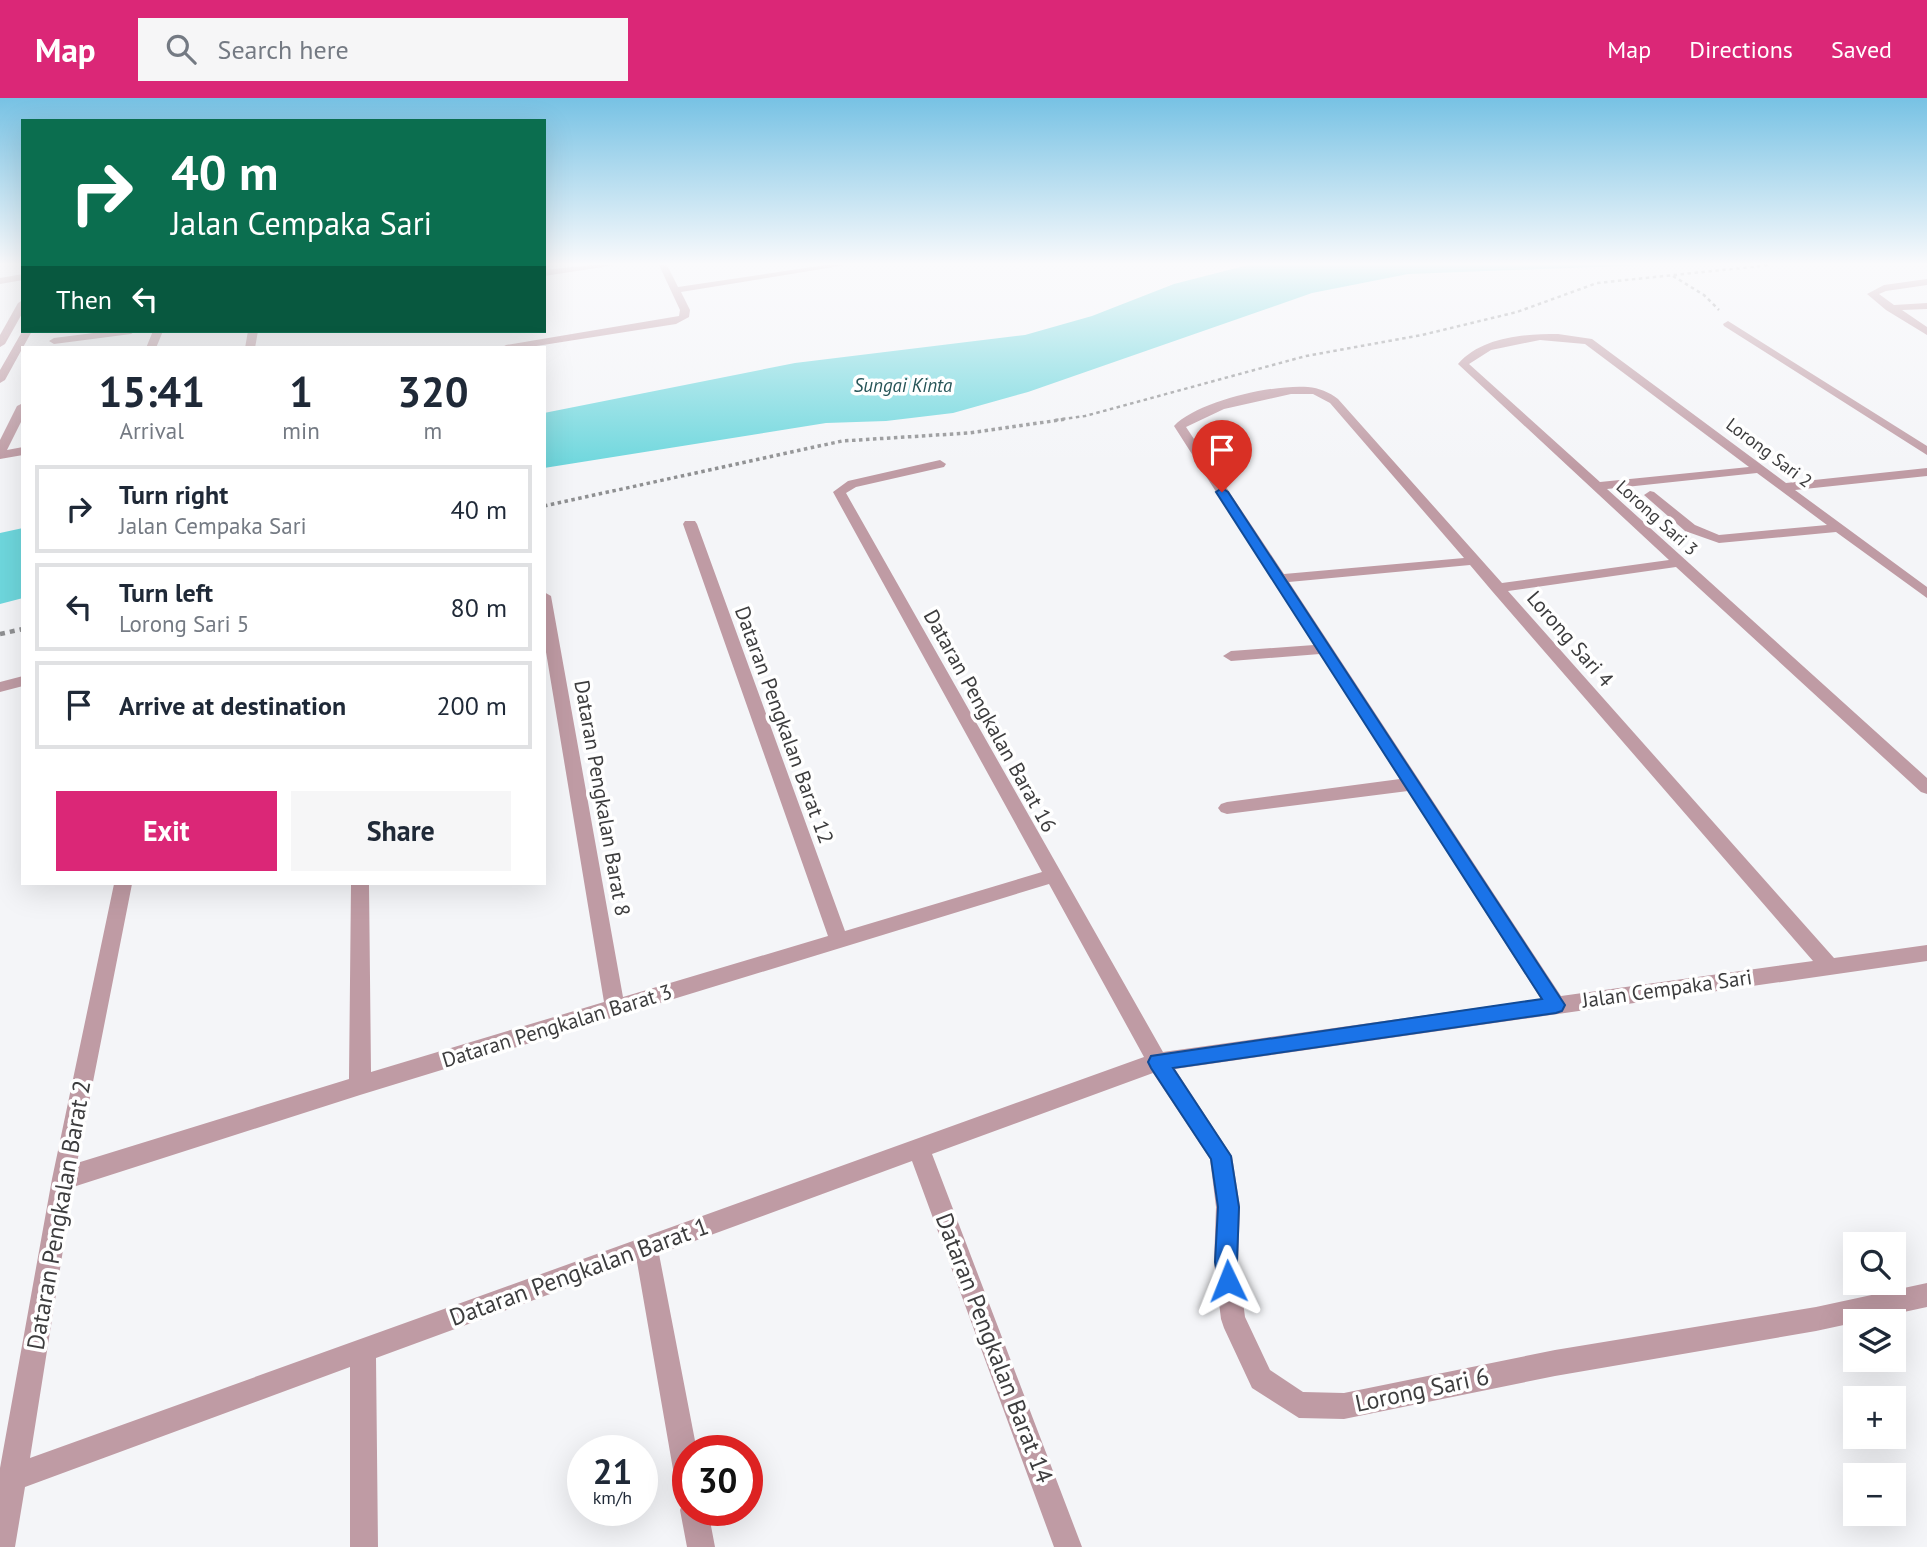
<!DOCTYPE html>
<html lang="en">
<head>
<meta charset="utf-8">
<style>
  :root { --surface:#fff; --page:#f6f6f7; --text:#1f2937; --muted:#747a83; --line:#e0e1e3; --accent:#db2777 }
  body { margin:0; font-family:"PT Sans",sans-serif; background:var(--page); color:var(--text); height:100vh; display:flex; flex-direction:column; font-size:26px; white-space:nowrap }
  * { box-sizing:border-box; margin:0 }
  p { font-size:23px; color:var(--muted) }
  .icon { flex:none; width:38px; height:38px; fill:none; stroke:currentColor; stroke-width:2; stroke-linecap:round; stroke-linejoin:round }
  .map { position:relative; flex:1; overflow:hidden }
  .drawer { position:absolute; left:21px; top:248px; width:525px; height:539px; display:flex; flex-direction:column; background:var(--surface); border-radius:0px; box-shadow:0 7px 28px #0002 }
  .drawer>* { flex:none }
  .guide { position:absolute; left:21px; top:21px; width:525px; height:214px; border-radius:0px; box-shadow:0 7px 28px #0002; background:#0b6e4f; color:#fff; overflow:hidden }
  .controls { position:absolute; left:1843px; top:1134px; display:grid; gap:14px }
  .controls a { display:grid; place-items:center; width:63px; height:63px; border-radius:0px; background:var(--surface); box-shadow:0 7px 28px #0002; font-size:35px }
  .speed { position:absolute; left:567px; top:1337px; display:flex; gap:14px; font-size:35px; font-weight:700; text-align:center }
  .speed>* { display:grid; place-content:center; width:91px; height:91px; border-radius:50%; background:var(--surface); box-shadow:0 7px 28px #0002; line-height:1 }
  .speed small { font-size:18px; font-weight:400 }
  .speed .limit { border:10px solid #d22; background:#fff; color:#111 }
  .pin { position:absolute; display:grid; place-items:center; width:60px; height:60px; color:#fff; margin:-72px -30px; border-radius:50% 50% 50% 0; rotate:-45deg; box-shadow:0 0 7px #0007 }
  .pin .icon { rotate:45deg }
  .me { position:absolute; width:77px; margin:-38px; rotate:358deg; stroke-linejoin:round; filter:drop-shadow(0 0 5px #0008) }
  .turn { display:flex; align-items:center; gap:24px; height:147px; padding:0 35px; font-size:32px }
  .turn .icon { width:91px; height:91px; stroke-width:2.5 }
  .turn b { display:block; font-size:49px; line-height:60px }
  .then { display:flex; align-items:center; height:66px; padding:0 35px; background:#0003; gap:14px; font-size:26px }
  .eta { display:flex; justify-content:space-evenly; align-items:center; height:119px; text-align:center }
  .eta b { font-size:42px; font-weight:700; line-height:49px }
  .primary-button { display:flex; gap:14px; margin-top:auto; padding:14px 35px }
  .primary-button a { flex:1; height:80px; border-radius:0px; background:var(--accent); color:#fff; font-size:28px; font-weight:700; line-height:80px; text-align:center }
  .primary-button a+a { background:var(--page); color:var(--text) }
  ul { padding:0; list-style:none }
  li { display:flex; align-items:center; gap:21px; height:88px; margin:0 14px 10px; padding:0 21px; border:4px solid var(--line); border-radius:0px }
  li div { flex:1 }
  li b { display:block; font-size:26px }
  li em { font-style:normal }
  header { display:flex; align-items:center; gap:42px; box-sizing:border-box; height:98px; padding:0 35px; background:var(--accent); color:#fff }
  header strong { font-size:33px }
  nav { display:flex; gap:38px; margin-inline-start:auto; font-size:24px }
  .search { width:490px; height:63px; background:var(--page); display:flex; align-items:center; gap:18px; box-sizing:border-box; padding:0 24px; border-radius:0px; color:var(--muted); font-size:26px }
  .map>svg:first-child { display:block }
</style>
</head>
<body>
<header>
<strong>Map</strong>
<div class="search"><svg class="icon" aria-label="search" viewBox="0 0 24 24"><circle cx="10" cy="10" r="6"/><path d="M15 15l6 6"/></svg>Search here</div>
<nav><a>Map</a><a>Directions</a><a>Saved</a></nav>
</header>
<div class="map">
<svg width="1927" height="1449" viewBox="0 0 1927 1449">
  <rect width="100%" height="100%" fill="#f4f5f8"/>
  <!-- water -->
  <path fill="#6ed7dd" d="M1248,167h400l-240,9 -96,19 -284,99 -75,21 -67,8 -60,2 -282,45v-55l251,-50 230,-28 67,-19 82,-32z
    M23,430v70l-23,6v-71z"/>
  <g fill="none" stroke-linecap="round" stroke-linejoin="round">
    <!-- path-far2 -->
    <path stroke="#8f9092" stroke-width="2.5" stroke-dasharray="3.5 3.5" stroke-linecap="butt" d="M1673,178l31,19 15,15
      M1055,322l30,-4 221,-60 116,-21 95,-23 80,-29 173,-18"/>
    <!-- path-far1 -->
    <path stroke="#8f9092" stroke-width="3.5" stroke-dasharray="3.5 3.5" stroke-linecap="butt" d="M544,408l298,-65 127,-8 98,-14"/>
    <!-- path -->
    <path stroke="#8f9092" stroke-width="4.5" stroke-dasharray="5 5" stroke-linecap="butt" d="M0,536l23,-5"/>
    <!-- minor -->
    <path fill="#bf9ba4" fill-rule="evenodd" d="M591,167h25l-72,11v-6z
      M659,167h8l11,22 147,-22h21l-165,27 9,18 -1,7 -13,7 -152,24h-23l5,-3 173,-29 1,-6z
      M23,176v6l-23,4v-6z
      M1927,181v6l-41,6 -7,3 15,11 33,-2v6l-25,1 25,17v8l-41,-25 -19,-16 17,-9z
      M23,202v12l-18,32 -5,3v-12l18,-32z
      M1728,223l199,125v9l-203,-129 -1,-2z
      M23,232l9,1 -27,49 -5,3v-13z
      M109,233h27l-5,3 -77,10 -5,-3 5,-3z
      M153,233h10l-7,17h-10z
      M248,233h10l-3,17h-10z
      M1558,236l34,5 194,144 141,-15v8l-132,14 132,97v11l-91,-66 -117,11 -34,-12 -41,-36 6,-4 4,1 41,33 24,10 108,-10 -70,-52 -150,16 320,289v16l-6,-2 -245,-225 -168,24 326,367 93,-13v16l-752,108 57,87 8,51 -2,55 7,55 25,53 33,22 41,1 211,-43 261,-43 111,-24v24l-111,24 -261,45 -211,43 -45,-1 -47,-30 -28,-60 -3,-9 -7,-57 2,-55 -6,-48 -57,-86 -221,81 150,393h-28l-142,-386 -253,93 38,197h-9v38l-10,-4 -4,-10 -37,-213 -261,96 2,189h-28v-180l-325,120 -10,60h-15v-79l52,-289 62,-295h18l-55,279 272,-84 2,-195h18l2,188 233,-70 -60,-362v-48l7,4 72,401 205,-61 -145,-412 2,-3h10l2,3 148,407 197,-59 -209,-380 15,-11 92,-21 6,4 -2,3 -88,20 -10,6 317,559 378,-53 -133,-208 -181,23 -6,-2 -3,-4 3,-4 6,-2 173,-23 -80,-125 -89,7 -8,-5 8,-5 83,-6 -140,-219c24,-25 100,-42 134,-39 11,1 21,5 30,12l164,184 167,-23 -211,-196c24,-27 65,-30 100,-30zM1540,242l45,4 164,123 -149,15 -131,-118 22,-14zM1291,296h22l17,9 134,155 -180,16 -98,-147 38,-18zM1470,467l22,26 321,370 -252,35 -272,-414zM1049,786l95,173 -1114,401 43,-271 287,-92z
      M23,305v15l-16,32 16,-3v8l-23,4v-19l17,-34z
      M23,578v10l-23,6v-10z
      M688,1401v11h20l7,37h-28l-7,-37 4,-10z"/>
  </g>
  <!-- sky -->
  <linearGradient id="sky" x2="0" y2="1"><stop stop-color="#77c2e4"/><stop offset="0.45" stop-color="#fafafc"/><stop offset="1" stop-color="#fafafc" stop-opacity="0"/></linearGradient>
  <rect width="1927" height="369" fill="url(#sky)"/>
  <!-- route -->
  <path fill="#1a73e8" stroke="#114b97" stroke-width="2" d="M1222,390l6,4 337,513 -3,6 -6,2 -383,55 58,88 8,51 -2,55 2,19 -3,8 -8,3 -8,-3 -5,-27 3,-55 -7,-48 -60,-91 -3,-6 3,-6 391,-57 -326,-507z"/>
  <g text-anchor="middle" stroke-width="7" stroke-linejoin="round" paint-order="stroke">
    <!-- far-street labels -->
    <g font-size="18" fill="#3d3d3e" stroke="#fff">
      <text transform="translate(1769 355) rotate(37)" y="6">Lorong Sari 2</text>
      <text transform="translate(1657 420) rotate(42)" y="6">Lorong Sari 3</text>
    </g>
    <!-- far-water labels -->
    <g font-size="19" font-style="italic" fill="#275558" stroke="#fff">
      <text x="903" y="294">Sungai Kinta</text>
    </g>
    <!-- street labels -->
    <g font-size="21" fill="#3d3d3e" stroke="#fff">
      <text transform="translate(1570 541) rotate(49)" y="7">Lorong Sari 4</text>
      <text transform="translate(990 623) rotate(61)" y="7">Dataran Pengkalan Barat 16</text>
      <text transform="translate(784 627) rotate(70)" y="7">Dataran Pengkalan Barat 12</text>
      <text transform="translate(602 700) rotate(80)" y="7">Dataran Pengkalan Barat 8</text>
      <text transform="translate(1667 891) rotate(-8)" y="7">Jalan Cempaka Sari</text>
      <text transform="translate(557 928) rotate(-17)" y="7">Dataran Pengkalan Barat 3</text>
    </g>
    <!-- near-street labels -->
    <g font-size="24" fill="#3d3d3e" stroke="#fff">
      <text transform="translate(59 1117) rotate(-80)" y="8">Dataran Pengkalan Barat 2</text>
      <text transform="translate(579 1174) rotate(-20)" y="8">Dataran Pengkalan Barat 1</text>
      <text transform="translate(994 1250) rotate(69)" y="8">Dataran Pengkalan Barat 14</text>
      <text transform="translate(1422 1292) rotate(-12)" y="8">Lorong Sari 6</text>
    </g>
  </g>
</svg>
<div class="controls">
<a><svg class="icon" aria-label="search" viewBox="0 0 24 24"><circle cx="10" cy="10" r="6"/><path d="M15 15l6 6"/></svg></a>
<a><svg class="icon" aria-label="layers" viewBox="0 0 24 24"><path d="M12 4l9 5-9 5-9-5zM3 14l9 5 9-5"/></svg></a>
<a>+</a>
<a>−</a>
</div>
<div class="speed"><div>21<small>km/h</small></div><div class="limit">30</div></div>
<div class="pin" style="left:1222px;top:394px;background:#d93025"><svg class="icon" aria-label="arrive" viewBox="0 0 24 24"><path d="M6 21V4h12l-3 4 3 4H6"/></svg></div>
<svg class="me" style="left:1228px;top:1183px" viewBox="-20 -20 40 40"><path d="M0-17L14 15 0 8-14 15z" fill="#1a73e8" stroke="#fff" stroke-width="4"/></svg>
<div class="guide">
<div class="turn"><svg class="icon" aria-label="right" viewBox="0 0 24 24"><path d="M7 20v-9h11M14 6l5 5-5 5"/></svg><div><b>40 m</b>Jalan Cempaka Sari</div></div>
<div class="then">Then<svg class="icon" aria-label="left" viewBox="0 0 24 24"><path d="M17 20v-9H6M10 6l-5 5 5 5"/></svg></div>
</div>
<section class="drawer">
<div class="eta">
<div><b>15:41</b><p>Arrival</p></div>
<div><b>1</b><p>min</p></div>
<div><b>320</b><p>m</p></div>
</div>
<ul>
<li><svg class="icon" aria-label="right" viewBox="0 0 24 24"><path d="M7 20v-9h11M14 6l5 5-5 5"/></svg><div><b>Turn right</b><p>Jalan Cempaka Sari</p></div><em>40 m</em></li>
<li><svg class="icon" aria-label="left" viewBox="0 0 24 24"><path d="M17 20v-9H6M10 6l-5 5 5 5"/></svg><div><b>Turn left</b><p>Lorong Sari 5</p></div><em>80 m</em></li>
<li><svg class="icon" aria-label="arrive" viewBox="0 0 24 24"><path d="M6 21V4h12l-3 4 3 4H6"/></svg><div><b>Arrive at destination</b></div><em>200 m</em></li>
</ul>
<div class="primary-button"><a>Exit</a><a>Share</a></div>
</section>
</div>
</body>
</html>
